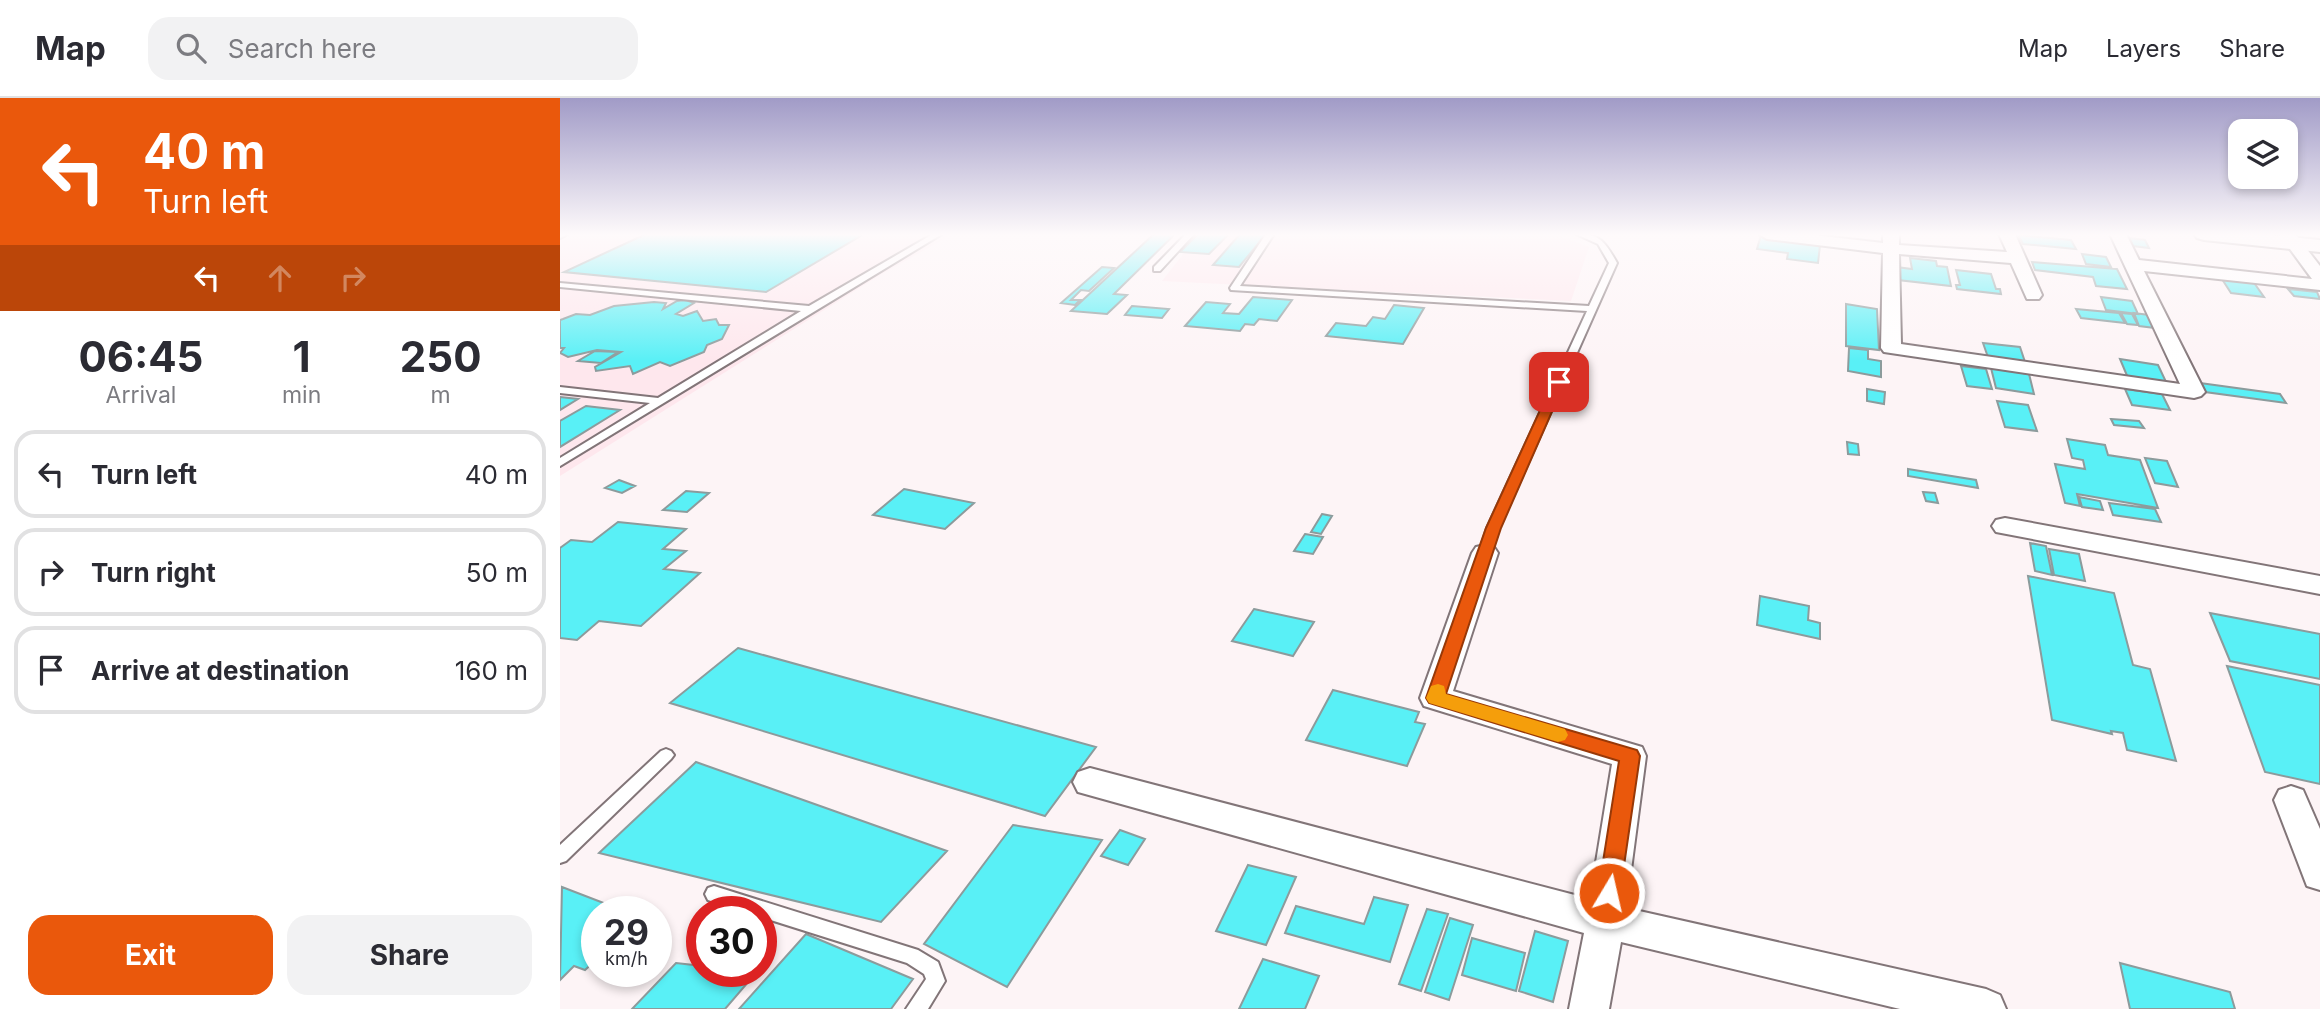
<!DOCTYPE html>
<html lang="en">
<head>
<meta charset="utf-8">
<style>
  :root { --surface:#fff; --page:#f2f2f3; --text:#2b2b33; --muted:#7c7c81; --line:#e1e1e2; --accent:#ea580c }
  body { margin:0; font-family:Inter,sans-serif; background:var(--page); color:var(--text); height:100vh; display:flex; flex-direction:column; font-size:26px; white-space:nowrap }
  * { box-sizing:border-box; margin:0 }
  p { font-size:23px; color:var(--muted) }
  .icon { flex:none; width:38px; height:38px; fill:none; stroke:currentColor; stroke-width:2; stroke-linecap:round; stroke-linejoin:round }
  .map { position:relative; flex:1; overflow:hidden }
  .sheet { display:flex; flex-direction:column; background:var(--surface); width:560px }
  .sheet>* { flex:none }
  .top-card { background:#ea580c; color:#fff; overflow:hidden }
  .buttons { position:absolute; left:1668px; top:21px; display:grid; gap:14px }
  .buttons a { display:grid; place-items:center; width:70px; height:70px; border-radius:14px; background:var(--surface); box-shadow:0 4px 10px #0003; font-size:35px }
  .speed { position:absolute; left:21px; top:798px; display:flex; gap:14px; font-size:35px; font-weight:700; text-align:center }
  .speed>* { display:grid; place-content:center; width:91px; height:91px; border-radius:50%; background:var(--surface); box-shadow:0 4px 10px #0003; line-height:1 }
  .speed small { font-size:18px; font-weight:400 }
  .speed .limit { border:10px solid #d22; background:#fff; color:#111 }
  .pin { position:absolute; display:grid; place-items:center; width:60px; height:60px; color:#fff; margin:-30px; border-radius:14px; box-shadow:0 4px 10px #0006 }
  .me { position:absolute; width:77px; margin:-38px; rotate:9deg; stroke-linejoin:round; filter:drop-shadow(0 0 5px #0008) }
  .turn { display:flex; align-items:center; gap:24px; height:147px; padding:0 28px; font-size:32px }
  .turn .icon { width:91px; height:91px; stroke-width:2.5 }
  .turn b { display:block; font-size:49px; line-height:60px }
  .lanes { display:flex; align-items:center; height:66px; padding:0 28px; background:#0003; justify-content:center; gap:35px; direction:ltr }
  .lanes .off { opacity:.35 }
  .eta { display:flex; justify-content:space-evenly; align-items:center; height:119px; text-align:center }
  .eta b { font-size:42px; font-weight:700; line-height:49px }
  .action { display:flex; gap:14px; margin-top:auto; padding:14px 28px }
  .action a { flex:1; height:80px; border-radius:21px; background:var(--accent); color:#fff; font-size:28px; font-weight:700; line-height:80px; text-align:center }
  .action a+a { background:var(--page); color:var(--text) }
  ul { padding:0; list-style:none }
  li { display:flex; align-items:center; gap:21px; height:88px; margin:0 14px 10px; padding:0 14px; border:4px solid var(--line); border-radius:21px }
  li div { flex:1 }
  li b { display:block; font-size:26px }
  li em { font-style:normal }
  header { display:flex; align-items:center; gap:42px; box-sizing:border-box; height:98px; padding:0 35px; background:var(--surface); border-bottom:2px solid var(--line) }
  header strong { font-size:33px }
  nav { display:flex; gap:38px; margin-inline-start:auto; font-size:24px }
  .search { width:490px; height:63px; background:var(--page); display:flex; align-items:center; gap:18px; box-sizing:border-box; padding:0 24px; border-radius:21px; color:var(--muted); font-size:26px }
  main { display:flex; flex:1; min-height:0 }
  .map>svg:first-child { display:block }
</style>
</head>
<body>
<header>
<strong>Map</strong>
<div class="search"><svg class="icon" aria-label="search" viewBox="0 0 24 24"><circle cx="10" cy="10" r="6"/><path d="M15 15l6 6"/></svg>Search here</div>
<nav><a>Map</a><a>Layers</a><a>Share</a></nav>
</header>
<main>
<section class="sheet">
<div class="top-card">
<div class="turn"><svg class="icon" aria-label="left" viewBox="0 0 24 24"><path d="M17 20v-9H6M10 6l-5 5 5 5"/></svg><div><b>40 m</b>Turn left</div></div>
<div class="lanes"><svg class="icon" aria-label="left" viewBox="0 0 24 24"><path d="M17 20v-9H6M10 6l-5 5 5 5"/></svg><svg class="icon off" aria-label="ahead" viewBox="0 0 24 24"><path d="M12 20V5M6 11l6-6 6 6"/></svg><svg class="icon off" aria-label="right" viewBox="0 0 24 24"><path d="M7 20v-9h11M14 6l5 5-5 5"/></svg></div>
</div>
<div class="eta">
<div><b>06:45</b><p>Arrival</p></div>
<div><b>1</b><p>min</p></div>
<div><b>250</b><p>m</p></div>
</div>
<ul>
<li><svg class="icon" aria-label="left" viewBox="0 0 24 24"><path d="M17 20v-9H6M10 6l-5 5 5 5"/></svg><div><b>Turn left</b></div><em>40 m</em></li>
<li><svg class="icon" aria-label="right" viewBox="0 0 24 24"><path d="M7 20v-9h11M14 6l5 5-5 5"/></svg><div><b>Turn right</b></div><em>50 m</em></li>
<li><svg class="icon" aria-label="arrive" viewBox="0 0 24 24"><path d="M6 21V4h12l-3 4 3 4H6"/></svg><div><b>Arrive at destination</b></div><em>160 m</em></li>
</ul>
<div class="action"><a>Exit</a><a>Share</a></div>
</section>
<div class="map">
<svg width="1760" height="911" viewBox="0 0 1760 911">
  <rect width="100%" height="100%" fill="#fdf4f6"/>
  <!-- built -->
  <path fill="#fee7ed" d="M0,136h393l-73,41 -320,201z
    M639,136h357l33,13 -18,54 -409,-20z"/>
  <!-- building -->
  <path fill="#59f0f6" stroke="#8c9b9c" stroke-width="2" d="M86,136h218l-98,58 -202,-20z
    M594,136h21l-61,60 13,1 -20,19 -36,-3z
    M638,136h31l-20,20 -29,-2z
    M680,136h26l-27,33 -26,-2z
    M1201,137l59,10 -2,18 -31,-4 1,-6 -31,-4z
    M1458,137l53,5 5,9 -53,-5z
    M1569,140l16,2 4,8 -16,-2z
    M1522,156l24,3 5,10 -25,-3z
    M1350,160l26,3 1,5 10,1 4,19 -53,-6 -2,-13 16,2z
    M1472,164l85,7 10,20 -31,-3 -3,-9 -58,-7z
    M542,169l12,1 -25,23 -8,-1 -10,10h9l-5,5 -14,-2z
    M1396,172l35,4 5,15h4l1,5 -44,-5 -1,-4h4z
    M1660,178l32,4 12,17 -33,-4z
    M1728,191l29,3 3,7 -26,-3z
    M693,199l39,3 -15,21 -18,-2 -5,6 -9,-1 -5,7 -55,-5 21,-24 24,2 -7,9 16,1z
    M1541,199l31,4 6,13 -32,-4z
    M126,202l8,3 -18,11 7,2 14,-5 6,10 13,-2 3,6h10l-7,14 -15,6 -3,7 -34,14 -10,-4 -27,12 -3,-8 -34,5 -1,-4 26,-15 -24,-2 -29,7 -8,-4 4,-5h-4v-28l3,-1 13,-5 14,1 24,-9 40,-4 12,1 -3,6 14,-8z
    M1286,206l31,5 2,41 -33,-4z
    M834,207l30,3 -21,36 -77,-8 10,-13 30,3 7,-9 12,2z
    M572,208l37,3 -7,9 -37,-3z
    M1516,211l43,4 6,10 -44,-5z
    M1561,215l11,1 6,11 -11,-1z
    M1574,215l15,2 6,13 -16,-2z
    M1423,245l37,4 6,18 -37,-5z
    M1289,250l19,2v9l13,2v16l-33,-6z
    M35,253l23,1 -17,11 -23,-2z
    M1560,261l38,6 9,19 -39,-6z
    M1401,268l25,3 6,20 -25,-3z
    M1431,270l38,6 5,20 -38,-6z
    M1640,285l80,11 6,9 -81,-11z
    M1307,291l18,3 -1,12 -17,-3z
    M1565,291l37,5 8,16 -38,-5z
    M0,299l18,2 -18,11z
    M1437,303l31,4 9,26 -32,-4z
    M26,308l34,4 -60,37v-26z
    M1551,321l28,2 5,7 -30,-3z
    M1507,341l38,6 3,10 32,5 18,48 -81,-14 3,12 -15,-3 -10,-39 30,5 -2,-9 -11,-2z
    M1287,344l11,2 1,11 -11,-1z
    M1585,360l22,3 11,26 -23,-4z
    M1348,371l68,11 2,8 -70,-12z
    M59,382l16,6 -13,7 -17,-5z
    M344,391l70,14 -29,26 -72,-14z
    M126,393l23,2 -22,19 -24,-2z
    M1363,394l12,1 3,10 -12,-2z
    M1519,399l21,4 3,9 -21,-3z
    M1549,405l46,6 6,13 -48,-7z
    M762,416l10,2 -11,18 -10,-2z
    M58,424l68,7 -23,20 23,2 -22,18 36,4 -59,53 -42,-5 -22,19 -17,-2v-90l11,-8 21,2z
    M745,436l18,3 -10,17 -19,-3z
    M1470,445l16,3 6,29 -17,-4z
    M1489,451l30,5 6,27 -31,-6z
    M1468,478l86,17 19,72 17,4 26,92 -49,-11 -4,-17 -12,-2 1,3 -60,-14z
    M1200,498l49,10 -1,14 12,3v16l-63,-14z
    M694,511l60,13 -21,34 -61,-15z
    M1650,515l110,21v45l-90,-18z
    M178,550l358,99 -51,69 -375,-113z
    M1667,568l93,19v99l-55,-12z
    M773,592l86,22 -4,10 10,2 -18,42 -101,-26z
    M136,664l251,89 -66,71 -282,-69z
    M453,727l89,15 -95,147 -83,-43z
    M560,732l25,9 -17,26 -27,-9z
    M688,767l48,12 -30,68 -50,-14z
    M2,789l65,25h-30v47l-12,11 -11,-4 -14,14z
    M814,799l34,8 -18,57 -105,-29 11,-27 68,18z
    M867,811l21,5 -27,77 -22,-7z
    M890,820l23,7 -24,75 -24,-8z
    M975,833l33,10 -15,61 -34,-11z
    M246,836l107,45 -22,30h-152z
    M912,840l53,15 -9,38 -54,-16z
    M703,861l56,17 -14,33h-66z
    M116,865l26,3v5l54,2 -31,36h-93z
    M1560,865l110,29 5,17h-105z"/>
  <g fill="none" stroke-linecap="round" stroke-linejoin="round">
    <!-- service casing -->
    <g stroke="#827578" stroke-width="4">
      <path id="service" d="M0,136h8l-8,4z
        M373,136h9l-382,232v-8l90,-55 -90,-10v-6l98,11 143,-87 -241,-24v-4l249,23z
        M626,136h8l-34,37h-6v-4z
        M706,136h8l-34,52 349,20 20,-43 -11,-19 -22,-10c25,-1 30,10 41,29l-118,265 -10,28 -4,1 -6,-4 8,-25 100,-217 -356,-21 -1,-2z
        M106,651l5,2 3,4 -3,4 -105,102 -6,2v-18l101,-94z
        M154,788l204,64 20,12 7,19 -17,28h-22l20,-30 -2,-5 -17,-11 -146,-46v-5h-16l-37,-12 -3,-6 3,-6z"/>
    </g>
    <!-- minor casing -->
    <g stroke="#827578" stroke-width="4">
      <path id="minor" d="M1199,136h46l78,9v-9h16v11l108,7 -8,-18h16l27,61 -3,4h-12l-16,-36 -112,-9 2,90 279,40 -70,-150h16l13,26 173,19 -33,-45h16l25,32v24l-176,-19 61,121 -4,4 -7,2 -310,-46 -3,-4 2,-95 -116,-14z
        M1445,420l315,58v18l-324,-62 -4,-6 4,-6z
        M925,447l9,2 4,6 -45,138 189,56 4,9 -20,152 360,81 14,6 6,14h-106l-279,-67 -12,67h-40l15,-76 -506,-141 -5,-10 5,-10 12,-4 500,131 22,-135 -188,-58 -4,-8 52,-145 4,-6z
        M1731,688l12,4 17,39v61l-13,-4 -33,-86 5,-10z"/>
    </g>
    <!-- tertiary casing -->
    <g stroke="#827578" stroke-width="4">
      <path id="tertiary" d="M1634,136h67l59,6v12l-116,-12 -7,-2z"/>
    </g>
    <!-- service -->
    <use href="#service" fill="#fff" fill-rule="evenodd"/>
    <!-- minor -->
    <use href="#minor" fill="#fff" fill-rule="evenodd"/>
    <!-- tertiary -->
    <use href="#tertiary" fill="#fff" fill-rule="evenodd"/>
  </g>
  <!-- sky -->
  <linearGradient id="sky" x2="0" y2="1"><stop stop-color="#a19bc7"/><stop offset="0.52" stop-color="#fefafb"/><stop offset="1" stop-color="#fefafb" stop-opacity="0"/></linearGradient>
  <rect width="1760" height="263" fill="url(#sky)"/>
  <!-- route -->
  <path fill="#ea580c" stroke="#983908" stroke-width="2" d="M999,280l6,4 -64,146 -55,166 191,56 3,6 -20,137 -3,7 -8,3 -8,-3 -3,-7 21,-132 -190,-58 -3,-5 60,-170 67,-146z"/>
  <!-- slow -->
  <path fill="#f59e0b" d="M878,586l6,2 2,8 119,35 3,6 -3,5 -7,2 -129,-39 -3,-5 5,-12z"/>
</svg>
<div class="buttons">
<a><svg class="icon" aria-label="layers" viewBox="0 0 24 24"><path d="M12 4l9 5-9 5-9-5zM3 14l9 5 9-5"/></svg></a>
</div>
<div class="speed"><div>29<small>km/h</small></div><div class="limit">30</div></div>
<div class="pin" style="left:999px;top:284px;background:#d93025"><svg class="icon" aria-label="arrive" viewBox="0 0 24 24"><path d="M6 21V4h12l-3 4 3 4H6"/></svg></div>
<svg class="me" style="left:1049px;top:795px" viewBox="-20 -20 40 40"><circle r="17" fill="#ea580c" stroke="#fff" stroke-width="3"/><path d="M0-11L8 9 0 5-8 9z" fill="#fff"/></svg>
</div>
</main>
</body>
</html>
